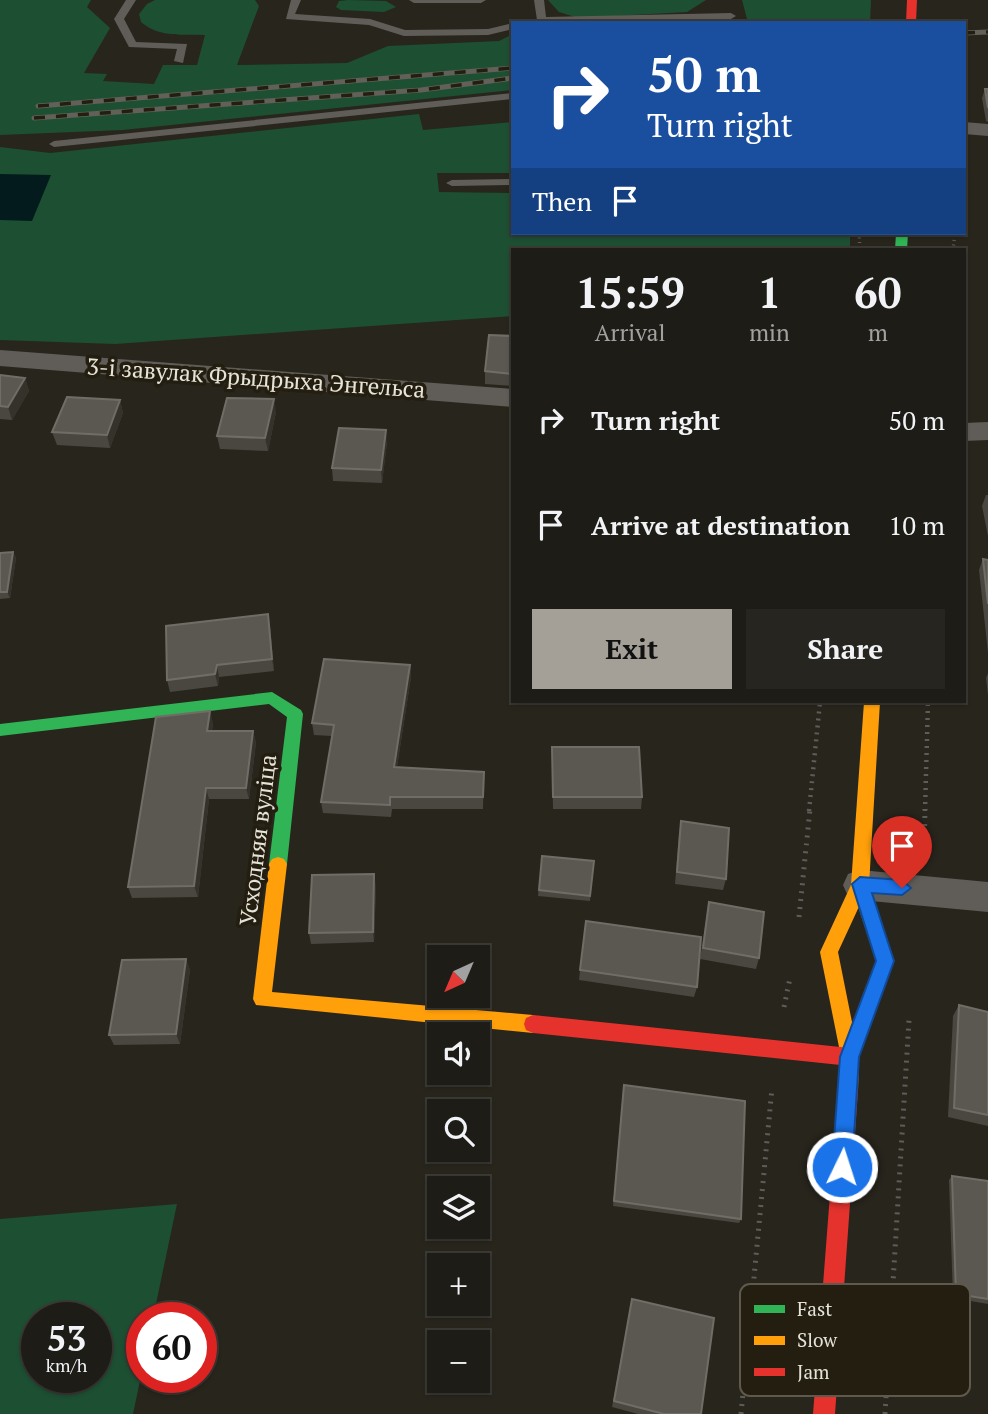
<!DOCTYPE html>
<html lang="en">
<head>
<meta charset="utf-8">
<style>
  :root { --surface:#1e1c16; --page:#26251f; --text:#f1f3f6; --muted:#a1a1a1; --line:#3c3a35; --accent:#a4a097 }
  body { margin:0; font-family:"PT Serif",serif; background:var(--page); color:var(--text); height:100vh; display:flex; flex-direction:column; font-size:26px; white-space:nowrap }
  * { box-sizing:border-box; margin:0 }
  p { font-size:23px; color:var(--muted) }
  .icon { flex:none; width:38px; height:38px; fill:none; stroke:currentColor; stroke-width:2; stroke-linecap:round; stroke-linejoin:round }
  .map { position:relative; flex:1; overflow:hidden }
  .sheet { position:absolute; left:511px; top:248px; width:455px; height:455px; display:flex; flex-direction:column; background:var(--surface); border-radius:0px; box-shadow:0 2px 5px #0004,0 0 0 2px var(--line) }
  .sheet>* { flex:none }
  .guide { position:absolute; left:511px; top:21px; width:455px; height:214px; border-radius:0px; box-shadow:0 2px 5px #0004,0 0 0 2px var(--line); background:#1a4fa0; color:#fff; overflow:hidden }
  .needle { width:46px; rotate:224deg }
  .fabs { position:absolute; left:427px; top:945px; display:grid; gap:14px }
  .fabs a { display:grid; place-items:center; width:63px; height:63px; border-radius:0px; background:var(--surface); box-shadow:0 2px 5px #0004,0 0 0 2px var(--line); font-size:35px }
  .speed { position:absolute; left:21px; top:1302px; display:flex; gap:14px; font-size:35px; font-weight:700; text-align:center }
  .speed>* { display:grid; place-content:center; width:91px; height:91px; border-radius:50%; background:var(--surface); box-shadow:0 2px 5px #0004,0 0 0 2px var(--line); line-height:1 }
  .speed small { font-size:18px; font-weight:400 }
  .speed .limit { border:10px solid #d22; background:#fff; color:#111 }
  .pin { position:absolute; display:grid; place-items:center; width:60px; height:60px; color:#fff; margin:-72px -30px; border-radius:50% 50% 50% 0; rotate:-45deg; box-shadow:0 0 7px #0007 }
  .pin .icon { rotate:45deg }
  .me { position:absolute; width:77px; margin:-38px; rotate:4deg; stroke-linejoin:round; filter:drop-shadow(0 0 5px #0008) }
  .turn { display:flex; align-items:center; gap:24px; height:147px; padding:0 21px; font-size:32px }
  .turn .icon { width:91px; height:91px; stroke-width:2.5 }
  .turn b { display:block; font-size:49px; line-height:60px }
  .then { display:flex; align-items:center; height:66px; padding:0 21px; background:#0003; gap:14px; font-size:26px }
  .eta { display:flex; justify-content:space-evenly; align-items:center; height:119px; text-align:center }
  .eta b { font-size:42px; font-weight:700; line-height:49px }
  .button { display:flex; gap:14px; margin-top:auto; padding:14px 21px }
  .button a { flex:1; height:80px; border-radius:0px; background:var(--accent); color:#111; font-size:28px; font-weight:700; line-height:80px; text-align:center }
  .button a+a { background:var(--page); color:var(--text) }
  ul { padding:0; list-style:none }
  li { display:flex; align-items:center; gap:21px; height:105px; padding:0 21px }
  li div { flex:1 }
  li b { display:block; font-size:26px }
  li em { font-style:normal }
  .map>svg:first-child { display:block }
</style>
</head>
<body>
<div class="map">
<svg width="988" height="1414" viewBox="0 0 988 1414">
  <rect width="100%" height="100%" fill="#28251d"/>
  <!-- green -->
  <path fill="#1d4f33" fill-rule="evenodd" d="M0,0h91l-4,7 23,21 -26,45 23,1 -4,7 51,3 9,-19h34l8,-30c-23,-1 -45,3 -64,-13l-2,-8 8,-10 8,-4h100l4,6 -22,59 110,-2 41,-17 111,-5 14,-7v56l-390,40 -123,5z
    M348,0l38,1 10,6 -12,5 -43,-2 -5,-3 3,-6z
    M548,0h158l-19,12 -109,6 -19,-6z
    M742,0h129l-1,23h-122z
    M419,114l4,16 90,-8v51h-76l2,19 74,1v40h337v17h-337v66l-398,28 -115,-4v-193l50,6z
    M177,1204l-24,114h-11v53l-9,43h-133v-195zM37,1318h59v59h-59z"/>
  <!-- water -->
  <path fill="#041b1d" d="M0,174l51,1 -19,46 -32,-1z"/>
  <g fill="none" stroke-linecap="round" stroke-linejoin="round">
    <!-- path-far2 -->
    <path stroke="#5f5d59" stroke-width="3.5" stroke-dasharray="1 3.5" stroke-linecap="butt" d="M859,233l1,17
      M953,250l2,-17"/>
    <!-- path-far1 -->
    <path stroke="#5f5d59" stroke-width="4.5" stroke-dasharray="2 5" stroke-linecap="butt" d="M809,811l11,-109
      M925,811l3,-109"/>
    <!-- path -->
    <path stroke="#5f5d59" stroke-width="5" stroke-dasharray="2 6" stroke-linecap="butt" d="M924,858l1,-49
      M799,917l11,-108
      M784,1007l6,-29
      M741,1414l31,-326
      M885,1414l24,-394"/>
    <!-- lane -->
    <path fill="#605d59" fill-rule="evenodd" d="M126,0h10l-12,19 12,23 51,2 -4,19 -9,-2 3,-12 -48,-2 -15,-28z
      M291,0h10l-6,14 75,5 35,11 83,-1 25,-6v6l-25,6 -84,1 -35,-11 -83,-6z
      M409,0h77l-5,3h-67z
      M534,0h10l2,17 185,-4 5,3 -5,3 -190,4 -4,-3z
      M513,93v6l-459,48 -5,-3 5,-3z
      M513,179v6l-61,1 -6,-3 6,-3z"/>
    <!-- street -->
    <path fill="#605d59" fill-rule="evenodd" d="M964,122l24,2v12l-24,-2z
      M0,350l513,39v18l-513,-41z
      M988,422v18l-24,1v-18z
      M860,870l128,12v30l-128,-12 -12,-4 -5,-11 5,-11z"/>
    <!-- fast -->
    <path fill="#30b455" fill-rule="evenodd" d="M896,233h12l-1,17h-12z
      M272,692l29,18 2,4 -16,150 -3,5 -6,2 -6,-2 -3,-5 18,-147 -18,-13 -269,32v-12z
      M860,878l6,2 3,5 25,76 -35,96 -2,6 -7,3 -7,-3 -2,-6 35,-96 -25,-76 3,-5z"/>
    <!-- slow -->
    <path fill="#ff9f0a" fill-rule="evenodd" d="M864,702h16l-11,183 -31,67 21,105 -1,34 -3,6 -7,3 -7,-3 -3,-6 3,-34 -21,-105 31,-67z
      M278,857l6,2 3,5 -15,128 261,23 7,3 2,6 -2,6 -7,3 -277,-28 -3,-6 16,-135 3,-5z"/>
    <!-- jam -->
    <path fill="#e5322d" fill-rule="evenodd" d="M907,0h10l-1,23h-10z
      M533,1015l317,33 7,3 2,6 -2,6 -7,3 -317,-33 -7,-3 -2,-6 2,-6z
      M848,1082l7,3 3,6 -23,323h-22l25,-323 3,-6z"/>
    <!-- rail casing -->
    <g stroke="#626059" stroke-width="5">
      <path id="rail" d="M964,33l24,-1
        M38,106l475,-38
        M34,118l387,-28 92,-12"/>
    </g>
    <!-- rail -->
    <use href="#rail" stroke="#231e0f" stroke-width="3.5" stroke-dasharray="11" stroke-linecap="butt"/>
  </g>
  <!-- wall -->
  <path fill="#494740" d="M985,89h3v33l-2,-1 -4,-23z
    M513,336v50l-28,-2v-13z
    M0,375l25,3 4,13 -17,29 -12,-1z
    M120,400l3,13 -13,35 -53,-3 -5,-13z
    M276,412l-8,39 -48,-2 -3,-13z
    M387,442l-5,41 -49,-2 -1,-13z
    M986,495h2v41l-6,-30z
    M13,552l3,6 -6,40 -10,1v-46z
    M983,559l5,1v93l-9,-83z
    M268,614l2,12 4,45 -55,6 -1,9 -48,6 -3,-12z
    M410,665l1,12 -14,90 87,5 -1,37h-91l-1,8 -68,-4 -2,-11 11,-66 -18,-1 -2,-12z
    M988,673v22l-2,-17z
    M213,723l-1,8h41l3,12 -7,56h-40l-11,98 -66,1 -4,-11z
    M552,747l90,50 -1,12h-88z
    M681,821l45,58 -3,11 -48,-6 4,-51z
    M542,856l52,5 -4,40 -52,-5z
    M376,885l-2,57 -63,2 -2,-11z
    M709,902l50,56 -3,11 -56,-10 7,-46z
    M186,959l4,11 -10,74 -66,1 -5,-10z
    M580,970l117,17 -3,10 -115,-17z
    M959,1005l29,7v114l-40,-9 5,-101z
    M623,1090l118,129 -2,4 -126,-17z
    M952,1176l36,5v123l-35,-6 -4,-118z
    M632,1299l69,115h-63l-26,-7z"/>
  <!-- shaded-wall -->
  <path fill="#35322b" d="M25,378l4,13 -17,29 -4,-13z
    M274,399l2,13 -8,39 -3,-13z
    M120,400l3,13 -13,35 -3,-13z
    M386,430l1,12 -5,41 -1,-13z
    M13,552l3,6 -6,40 -3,-6z
    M268,614l2,12 4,45 -2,-12z
    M217,665l2,12 -1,9 -3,-12z
    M410,665l1,12 -16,102 -1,-12z
    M210,711l3,12 -3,20 -3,-12z
    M253,731l3,12 -7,56 -3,-11z
    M206,788l3,11 -11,98 -4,-11z
    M374,874l2,11 -2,57 -1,-10z
    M186,959l4,11 -10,74 -4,-10z"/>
  <!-- building -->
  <path fill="#5a5850" stroke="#706d66" stroke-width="2" d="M985,89h3v19z
    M489,335l24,1v38l-28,-3z
    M0,375l25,3 -17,29 -8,-1z
    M67,397l53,3 -13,35 -55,-3z
    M227,398l47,1 -9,39 -48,-2z
    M339,428l47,2 -5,40 -49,-2z
    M13,552l-6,40h-7v-39z
    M983,559l5,1v44z
    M268,614l4,45 -55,6 -2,9 -48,6 -1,-54z
    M324,659l86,6 -16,102 90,5 -1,25h-93v8l-69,-3 13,-77 -22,-2z
    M210,711l-3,20h46l-7,57h-40l-12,98 -66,1 28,-170z
    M552,747h87l3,50h-89z
    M681,821l48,7 -3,51 -49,-7z
    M542,856l52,5 -4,35 -51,-6z
    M374,874l-1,58 -64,1 3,-58z
    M709,902l55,10 -5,46 -56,-10z
    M586,921l115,16 -4,50 -117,-17z
    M186,959l-10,75 -67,1 13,-75z
    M959,1005l29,7v103l-34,-7z
    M624,1085l121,16 -4,118 -127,-18z
    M952,1176l36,5v118l-32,-5z
    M632,1299l82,19 -13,96h-37l-50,-13z"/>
  <!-- route -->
  <path fill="#1a73e8" stroke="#114b97" stroke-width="2" d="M860,877l42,3 9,8 -9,7 -30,-2 22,68 -35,96 -7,110 -3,7 -7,3 -7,-3 -3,-7 8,-110 36,-96 -24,-77z"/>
  <g text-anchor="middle" stroke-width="7" stroke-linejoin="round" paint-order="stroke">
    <!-- street labels -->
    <g font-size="23" fill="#e6e3d9" stroke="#231e0f">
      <text transform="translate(256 378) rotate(4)" y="8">3-і завулак Фрыдрыха Энгельса</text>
      <text transform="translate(258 840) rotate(-83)" y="8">Усходняя вуліца</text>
    </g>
  </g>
  <!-- legend -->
  <rect x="740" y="1284" width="230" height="112" rx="10" fill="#231e0f" stroke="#5e594c" stroke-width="2"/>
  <rect x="754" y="1305" width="31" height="8" fill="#30b455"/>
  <rect x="754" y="1336" width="31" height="9" fill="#ff9f0a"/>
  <rect x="754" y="1368" width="31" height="8" fill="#e5322d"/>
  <g font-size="19" fill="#e6e3d9">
    <text x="797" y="1316">Fast</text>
    <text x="797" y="1347">Slow</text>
    <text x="797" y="1379">Jam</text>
  </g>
</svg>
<div class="fabs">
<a><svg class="needle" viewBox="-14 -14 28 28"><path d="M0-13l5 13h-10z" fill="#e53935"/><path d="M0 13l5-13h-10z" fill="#a1a1a1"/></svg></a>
<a><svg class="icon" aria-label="sound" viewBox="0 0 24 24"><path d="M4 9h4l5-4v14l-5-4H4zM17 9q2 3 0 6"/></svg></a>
<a><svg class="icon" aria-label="search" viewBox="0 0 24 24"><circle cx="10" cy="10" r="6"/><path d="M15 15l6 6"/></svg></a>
<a><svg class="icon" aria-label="layers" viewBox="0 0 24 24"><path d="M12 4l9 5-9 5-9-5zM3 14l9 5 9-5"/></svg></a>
<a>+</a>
<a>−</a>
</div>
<div class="speed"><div>53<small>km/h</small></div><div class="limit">60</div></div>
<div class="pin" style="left:902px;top:888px;background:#d93025"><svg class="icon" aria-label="arrive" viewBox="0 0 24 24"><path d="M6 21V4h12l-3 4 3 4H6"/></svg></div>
<svg class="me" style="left:842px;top:1167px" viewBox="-20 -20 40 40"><circle r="17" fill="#1a73e8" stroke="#fff" stroke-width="3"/><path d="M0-11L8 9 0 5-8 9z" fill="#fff"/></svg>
<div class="guide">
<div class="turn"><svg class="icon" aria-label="right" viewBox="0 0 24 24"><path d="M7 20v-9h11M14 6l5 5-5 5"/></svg><div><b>50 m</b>Turn right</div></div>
<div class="then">Then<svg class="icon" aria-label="arrive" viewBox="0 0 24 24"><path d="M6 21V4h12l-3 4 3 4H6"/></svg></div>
</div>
<section class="sheet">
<div class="eta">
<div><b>15:59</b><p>Arrival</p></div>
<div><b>1</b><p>min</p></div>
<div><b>60</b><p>m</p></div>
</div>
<ul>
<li><svg class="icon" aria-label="right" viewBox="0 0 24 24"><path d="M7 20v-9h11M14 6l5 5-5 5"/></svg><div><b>Turn right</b></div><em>50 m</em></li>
<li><svg class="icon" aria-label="arrive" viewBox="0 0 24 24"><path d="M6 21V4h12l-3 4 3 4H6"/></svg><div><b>Arrive at destination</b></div><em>10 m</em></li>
</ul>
<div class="button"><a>Exit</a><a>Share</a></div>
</section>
</div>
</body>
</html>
